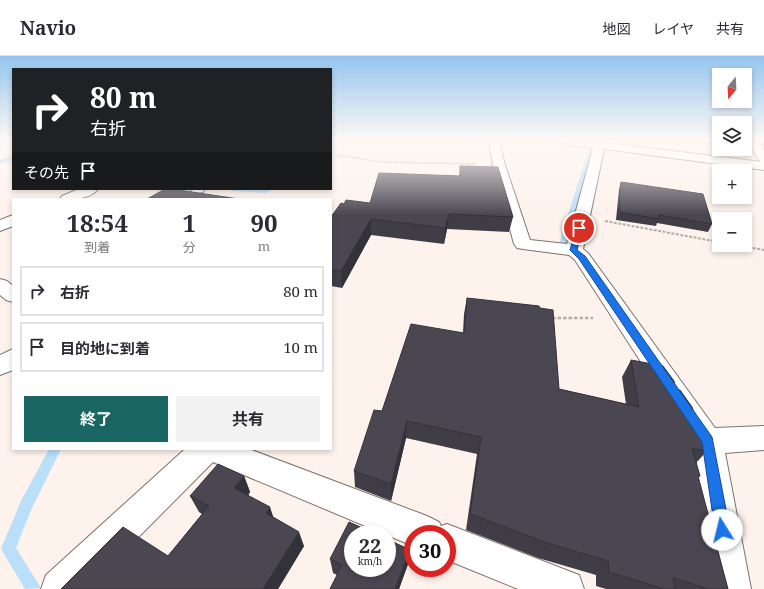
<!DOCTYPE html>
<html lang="ja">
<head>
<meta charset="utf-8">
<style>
  :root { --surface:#fff; --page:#f2f2f3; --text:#2b2b33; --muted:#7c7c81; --line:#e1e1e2; --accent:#196663 }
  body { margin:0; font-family:"Noto Serif","Noto Sans JP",serif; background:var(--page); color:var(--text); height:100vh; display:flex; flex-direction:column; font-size:15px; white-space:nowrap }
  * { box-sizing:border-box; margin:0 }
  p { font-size:13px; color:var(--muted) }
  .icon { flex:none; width:22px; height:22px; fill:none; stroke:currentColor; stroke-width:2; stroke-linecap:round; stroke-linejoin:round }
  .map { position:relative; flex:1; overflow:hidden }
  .drawer { position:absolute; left:12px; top:142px; width:320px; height:252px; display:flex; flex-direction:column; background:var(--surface); border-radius:0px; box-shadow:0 2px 6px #0003 }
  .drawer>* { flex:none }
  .banner { position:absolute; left:12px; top:12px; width:320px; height:122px; border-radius:0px; box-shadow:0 2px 6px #0003; background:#202124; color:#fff; overflow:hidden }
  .needle { width:26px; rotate:198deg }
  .tools { position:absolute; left:712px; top:12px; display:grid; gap:8px }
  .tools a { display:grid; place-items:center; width:40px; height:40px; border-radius:0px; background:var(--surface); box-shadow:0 2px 6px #0003; font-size:20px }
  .speed { position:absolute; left:344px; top:469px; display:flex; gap:8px; font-size:20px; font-weight:700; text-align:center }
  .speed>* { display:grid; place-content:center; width:52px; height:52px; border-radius:50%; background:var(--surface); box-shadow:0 2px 6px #0003; line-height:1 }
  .speed small { font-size:10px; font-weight:400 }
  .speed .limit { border:6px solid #d22; background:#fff; color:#111 }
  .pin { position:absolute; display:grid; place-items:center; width:34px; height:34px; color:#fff; margin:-17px; border:2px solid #fff; border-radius:50%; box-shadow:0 1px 4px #0007 }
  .me { position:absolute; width:44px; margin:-22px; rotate:351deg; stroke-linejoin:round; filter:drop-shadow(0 0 3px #0008) }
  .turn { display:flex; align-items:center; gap:14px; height:84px; padding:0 12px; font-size:18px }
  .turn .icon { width:52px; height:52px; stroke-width:2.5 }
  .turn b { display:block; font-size:28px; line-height:34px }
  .then { display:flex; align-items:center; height:38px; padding:0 12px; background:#0003; gap:8px; font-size:15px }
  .eta { display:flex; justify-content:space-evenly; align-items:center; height:68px; text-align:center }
  .eta b { font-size:24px; font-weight:700; line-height:28px }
  .button { display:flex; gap:8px; margin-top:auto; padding:8px 12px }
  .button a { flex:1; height:46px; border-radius:0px; background:var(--accent); color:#fff; font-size:16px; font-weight:700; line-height:46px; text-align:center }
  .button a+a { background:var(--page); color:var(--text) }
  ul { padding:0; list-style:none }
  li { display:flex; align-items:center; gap:12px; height:50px; margin:0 8px 6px; padding:0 4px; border:2px solid var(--line); border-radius:0px }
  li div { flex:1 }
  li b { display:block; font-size:15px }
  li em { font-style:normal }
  header { display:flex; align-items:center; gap:24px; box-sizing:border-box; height:56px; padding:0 20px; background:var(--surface); border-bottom:1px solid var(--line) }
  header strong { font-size:19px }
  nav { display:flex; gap:22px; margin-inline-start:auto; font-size:14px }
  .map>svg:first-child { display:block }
</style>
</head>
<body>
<header>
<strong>Navio</strong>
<nav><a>地図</a><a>レイヤ</a><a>共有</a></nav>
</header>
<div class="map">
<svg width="764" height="533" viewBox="0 0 764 533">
  <rect width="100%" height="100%" fill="#fdf2ec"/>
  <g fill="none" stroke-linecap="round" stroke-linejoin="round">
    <!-- stream -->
    <path fill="#badff9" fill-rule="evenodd" d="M348,85h5l-22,12v-3z
      M591,90l2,1 -26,97 -2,1h-4l-2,-1 30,-97z
      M13,102v3l-13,3v-3z
      M181,133h8l-20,10h-8z
      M230,133h43l-7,4 -33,-2z
      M49,393h12l-30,61 -15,38 25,40 -16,1 -24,-40 20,-48z"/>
    <!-- minor casing -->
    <g stroke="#7e726b" stroke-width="2">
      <path id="minor" d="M489,85h10l6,24 25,75 37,4 26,-96 -28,-4 -4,-1 -1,-2 39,1 163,20h-2l-13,-21h10l7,9v20l-160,-21 -21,100 5,4 127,175 49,-2v24l-39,3 26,136h-38l-19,-145 -119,-184 -6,-5 -46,-6 -6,-1 -3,-4 -21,-79z
        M79,133h19c-8,11 -26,10 -38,10l2,-3z
        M190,133h15l-2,3 -5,1 -6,-1z
        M13,159v11l-13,5v-11z
        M0,223l7,2 6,5v16l-7,-2 -6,-5z
        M13,293v21l-13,5v-20z
        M185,393h64l178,67 12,6 2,4 6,-2 132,51 5,14h-66l-71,-29v-26h-34v12l-200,-84 -126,127h-46l5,-14z"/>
    </g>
    <!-- path-far2 -->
    <path stroke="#b5aca7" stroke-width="1.5" stroke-dasharray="2 1" stroke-linecap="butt" d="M331,98l51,8 94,2
      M0,105l13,-4"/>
    <!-- path-far1 -->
    <path stroke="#b5aca7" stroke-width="2" stroke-dasharray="3 1.5" stroke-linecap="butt" d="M605,165l114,21
      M735,189l29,5"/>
    <!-- path -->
    <path stroke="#b5aca7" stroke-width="2.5" stroke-dasharray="3.5 2" stroke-linecap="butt" d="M552,262h41"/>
    <!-- minor -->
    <use href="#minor" fill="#fff" fill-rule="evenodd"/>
  </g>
  <!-- wall -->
  <path fill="#403d47" d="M760,85h4v6z
    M460,110l53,51 -4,15 -62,-3 -3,15 -73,-9 -29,53 -11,-2v-69l13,-13 26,-1 89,-27z
    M621,126l91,42 -4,8 -51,-9 -1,3 -40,-6 3,-31z
    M467,242l92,91 67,15 -4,-27 9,-17 45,30 31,61 -11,12 4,13 -2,2 30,111h-122l-10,-3v-11l-58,-17 -72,-28 11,-76 -71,-16 -15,63 -36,-14 -1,-16 28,-60 81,-78 1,-19z
    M244,420l6,16 -2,4 26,22 30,28 -26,43h-217l107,-33 34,-42 -3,-2 -9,-16z
    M330,503l78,5 -9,25h-69l7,-14 -4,-2z"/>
  <!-- shaded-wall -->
  <path fill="#343239" d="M449,158l-2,15 -3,15 1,-16z
    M371,163v16l-29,53 -1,-17z
    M407,365l-1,17 -15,63v-17z
    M244,420l6,16 -9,12 -7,-16z
    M270,451l5,15 -9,-9z
    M299,476l5,14 -26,43h-15z
    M410,494l-2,14 -9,25h-4z"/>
  <!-- building -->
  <path fill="#4a4752" stroke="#343239" d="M460,110l38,1 15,50 -64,-3 -4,14 -74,-9 -30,52 -10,-1v-53l10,-14 3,1 2,-4 24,3 9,-30 82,3z
    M621,126l82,12 9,30 -53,-9v4l-40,-7z
    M165,133h7l67,10h-92z
    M467,242l72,8 1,2 13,2 6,79 80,18 -8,-47 32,6 11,15 2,9h4l12,17 15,44 -15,-3 8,28h-2l30,113h-20l-35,-11 2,11h-11l-55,-17 -1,-11 -61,-18 -77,-29 11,-77 -74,-16 -16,63 -37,-13 20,-61 8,1 29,-87 53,9z
    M218,408l26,12 -10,12 36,19 -4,6 33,19 -36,57h-202l62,-62 45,29 41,-50 -19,-10z
    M349,466l27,12h-23v34h34v-29l23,11 -15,39h-65l12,-24 -12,-6z"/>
  <!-- sky -->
  <linearGradient id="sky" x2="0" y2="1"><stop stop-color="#95c5ef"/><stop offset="0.53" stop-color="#fef9f6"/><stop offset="1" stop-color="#fef9f6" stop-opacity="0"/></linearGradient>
  <rect width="764" height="159" fill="url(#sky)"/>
  <!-- route -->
  <path fill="#1a73e8" stroke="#114b97" d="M577,170l6,2 -6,22 8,6 127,181 18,93 -3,5 -5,2 -5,-2 -2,-5 -13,-88 -123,-183 -9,-9z"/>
</svg>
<div class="tools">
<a><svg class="needle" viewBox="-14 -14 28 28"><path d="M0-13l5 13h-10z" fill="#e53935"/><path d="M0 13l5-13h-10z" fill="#7c7c81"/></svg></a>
<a><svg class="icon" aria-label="layers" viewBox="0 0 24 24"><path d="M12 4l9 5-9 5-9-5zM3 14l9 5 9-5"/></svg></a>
<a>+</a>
<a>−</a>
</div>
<div class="speed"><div>22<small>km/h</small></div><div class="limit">30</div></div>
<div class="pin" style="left:579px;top:172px;background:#d93025"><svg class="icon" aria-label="arrive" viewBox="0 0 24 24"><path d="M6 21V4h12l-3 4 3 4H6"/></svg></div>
<svg class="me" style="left:722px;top:474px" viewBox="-20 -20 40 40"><circle r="19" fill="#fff"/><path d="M0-13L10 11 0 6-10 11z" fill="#1a73e8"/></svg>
<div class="banner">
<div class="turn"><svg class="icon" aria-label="right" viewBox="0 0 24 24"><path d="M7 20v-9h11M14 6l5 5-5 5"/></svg><div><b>80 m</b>右折</div></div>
<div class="then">その先<svg class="icon" aria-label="arrive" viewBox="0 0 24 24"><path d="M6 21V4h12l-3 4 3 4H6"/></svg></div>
</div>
<section class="drawer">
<div class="eta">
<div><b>18:54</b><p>到着</p></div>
<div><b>1</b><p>分</p></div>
<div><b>90</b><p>m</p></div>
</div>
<ul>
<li><svg class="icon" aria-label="right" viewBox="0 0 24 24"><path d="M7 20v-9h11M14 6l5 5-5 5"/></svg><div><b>右折</b></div><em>80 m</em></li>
<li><svg class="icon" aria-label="arrive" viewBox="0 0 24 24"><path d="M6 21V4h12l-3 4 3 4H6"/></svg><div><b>目的地に到着</b></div><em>10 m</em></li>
</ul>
<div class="button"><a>終了</a><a>共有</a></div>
</section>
</div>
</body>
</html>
